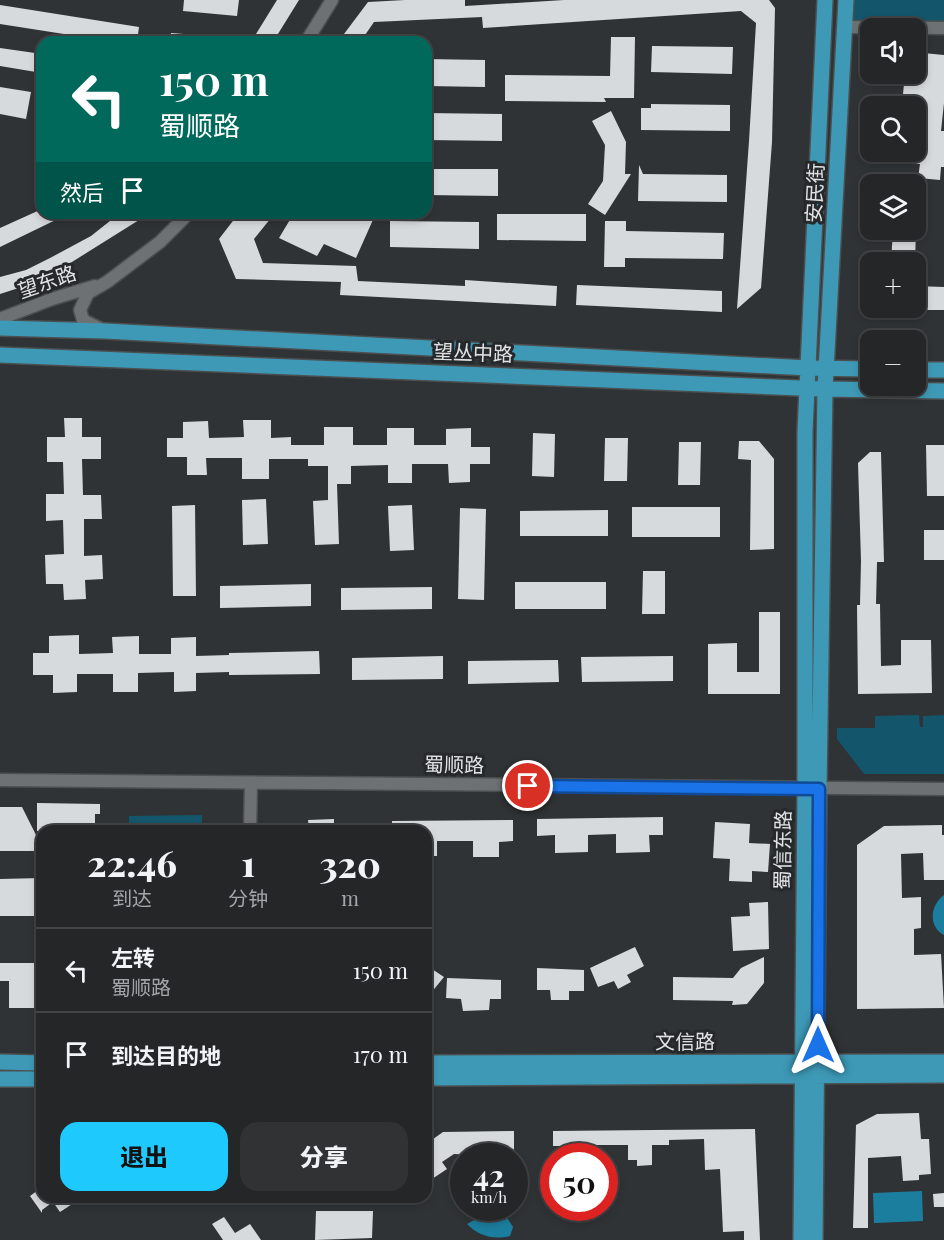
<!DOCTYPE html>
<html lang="zh">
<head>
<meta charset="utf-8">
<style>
  :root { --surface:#242628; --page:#303234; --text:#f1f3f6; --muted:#a3a5a8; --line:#414345; --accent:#1ec9fd }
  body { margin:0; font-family:"Playfair Display","Noto Sans SC",serif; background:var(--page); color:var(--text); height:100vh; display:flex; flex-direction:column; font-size:22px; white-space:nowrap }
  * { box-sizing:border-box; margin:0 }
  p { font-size:20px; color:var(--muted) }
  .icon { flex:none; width:33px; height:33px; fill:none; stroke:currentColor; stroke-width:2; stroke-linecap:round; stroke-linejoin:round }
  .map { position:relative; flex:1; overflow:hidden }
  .panel { position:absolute; left:36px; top:825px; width:396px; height:378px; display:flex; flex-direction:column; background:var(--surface); border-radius:18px; box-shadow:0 3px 9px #0003,0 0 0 2px var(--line) }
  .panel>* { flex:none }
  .top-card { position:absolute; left:36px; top:36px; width:396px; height:183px; border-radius:18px; box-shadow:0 3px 9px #0003,0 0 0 2px var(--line); background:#00695c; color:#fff; overflow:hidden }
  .controls { position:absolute; left:860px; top:18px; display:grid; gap:12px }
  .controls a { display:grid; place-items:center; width:66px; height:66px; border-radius:12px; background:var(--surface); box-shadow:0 3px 9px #0003,0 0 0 2px var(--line); font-size:30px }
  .speed { position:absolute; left:450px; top:1143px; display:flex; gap:12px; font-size:30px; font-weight:700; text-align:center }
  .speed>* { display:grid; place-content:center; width:78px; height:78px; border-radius:50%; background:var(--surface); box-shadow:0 3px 9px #0003,0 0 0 2px var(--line); line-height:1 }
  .speed small { font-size:15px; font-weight:400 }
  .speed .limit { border:9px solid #d22; background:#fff; color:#111 }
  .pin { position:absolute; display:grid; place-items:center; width:51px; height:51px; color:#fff; margin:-26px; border:3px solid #fff; border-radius:50%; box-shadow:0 2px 6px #0007 }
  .me { position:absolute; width:66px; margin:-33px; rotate:0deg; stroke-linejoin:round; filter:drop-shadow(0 0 4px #0008) }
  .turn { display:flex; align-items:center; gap:21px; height:126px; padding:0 24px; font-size:27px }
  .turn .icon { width:78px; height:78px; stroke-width:2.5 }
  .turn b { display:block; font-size:42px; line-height:51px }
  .then { display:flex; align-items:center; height:57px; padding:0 24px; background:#0003; gap:12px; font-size:22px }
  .eta { display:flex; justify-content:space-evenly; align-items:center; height:102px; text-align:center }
  .eta b { font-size:36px; font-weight:800; line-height:42px }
  .action { display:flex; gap:12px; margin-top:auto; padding:12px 24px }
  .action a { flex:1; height:69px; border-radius:18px; background:var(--accent); color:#111; font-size:24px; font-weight:800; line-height:69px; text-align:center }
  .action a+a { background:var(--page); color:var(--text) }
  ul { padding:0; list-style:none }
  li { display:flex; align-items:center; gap:18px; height:84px; padding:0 24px; border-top:2px solid var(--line) }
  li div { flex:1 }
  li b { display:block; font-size:22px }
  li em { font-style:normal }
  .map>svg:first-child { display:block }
</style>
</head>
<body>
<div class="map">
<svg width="944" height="1240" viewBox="0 0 944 1240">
  <rect width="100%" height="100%" fill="#303335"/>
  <!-- green -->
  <path fill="#13556b" d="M853,0h91v25l-92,-1z
    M919,715l1,12h3v-11l21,-1v59h-80l-27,-35v-11h38v-12z
    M202,815v16h-73v-15z"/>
  <!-- water -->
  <path fill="#1c7e9e" d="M944,895v40c-16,-8 -14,-30 0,-40z
    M922,1191l1,30 -49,2 -1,-30z
    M484,1208h12l10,8 7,11 -3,9c-17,4 -31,0 -43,-12l13,-7z"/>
  <!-- building -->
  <path fill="#d6dadc" d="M184,0h55l-2,16 -54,-5z
    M277,0h22l-26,42h-22z
    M405,0h60v6l99,-6h205l6,8 -3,134 -11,146 -24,21 12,-168 7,-118 -15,-12 -258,17 -1,-11 -108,5 -11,16 1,4h-26l30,-40z
    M0,5l139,22 -2,15h-22l-115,-18z
    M171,33l26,2 -1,7h-26z
    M611,37h24l-1,61h-30l2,4 -101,-1v-26l105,1z
    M652,46l81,1 -1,27 -81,-2z
    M0,48l42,6v19l-42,-7z
    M923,53l21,2v48l-3,28h3v36h-3l-1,13 -22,-2 2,-14 -23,-2 1,-10h17v-19h2l2,-28 -17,-1 3,-30 16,-2z
    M426,59l59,1v27l-59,-1z
    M0,87l31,5 -5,27 -26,-5z
    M651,104l79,1v26l-89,-1v-22h10z
    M611,111l15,31 -1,32h6l-26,41 -17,-11 15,-23 2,-36 -13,-24z
    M426,113l76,1v27l-76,-1z
    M639,165l4,9 84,1v27l-89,-1z
    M426,169h72v27l-72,-1z
    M42,209v4h28l-70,34v-19z
    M120,213h14l5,7 -83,52 -25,12 -31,10v-17l26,-7 24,-12 41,-22z
    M239,213h36l-21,26 9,24 93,3 2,15 107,5v-6l92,6 -1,20 -216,-11 1,-13 -105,-3 -17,-40z
    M294,213h82l-20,45 -32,-14 -7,12 -38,-18z
    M497,214h89v27l-89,-1z
    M390,221l89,1v27l-89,-2z
    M605,221h21v10l98,2 -1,26 -98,-1v9h-21z
    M893,230h23l-1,32h-24z
    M577,285l145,6v21l-146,-7z
    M915,286l29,1v23h-29z
    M64,418h18v19h19v22h-19l1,36h18l1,24h-18v37l18,-1 1,24 -18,1 1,19 -22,1 -1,-16h-17l-1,-29 19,-1 -1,-34 -17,1v-27h18l-1,-32h-16v-25h18z
    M243,420h28v18l20,-1v8h33v-18h29v18h34v-17h27v17h32v-16l25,-1v19h19v17h-20v18l-21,1 -1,-19h-36v19h-24v-18l-37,1v18h-14l2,60 -24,1 -2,-44 15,-1v-34h-20v-7h-39v20h-27v-21h-36l1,17h-20v-18h-20v-19h16v-16l25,-1 1,17 35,-1z
    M533,433l22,1 -1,43 -22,-1z
    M605,438h23l-1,43h-23z
    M739,441h20l15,18v90l-24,1 1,-90 -13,-1z
    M679,442h22l-1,43h-22z
    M926,445h18v51h-17z
    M870,452h11l3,110h-7l-1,42h4l1,62 20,-1v-25h30l1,53 -74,1 -1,-89h3l1,-44 -3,-98z
    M266,499l2,45 -25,1 -1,-45z
    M195,505l1,91h-23l-1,-90z
    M412,505l2,45 -24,1 -2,-45z
    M632,507h88v30h-88z
    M460,508l26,1 -2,91 -26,-1z
    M608,510v26h-88v-25z
    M924,530h20v30h-20z
    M643,571h22v43h-23z
    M515,582h91v27h-91z
    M311,584v22l-91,2v-22z
    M432,587v22l-91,1v-22z
    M759,612h21v82h-72v-50l29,-1v29h22z
    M79,635v19l34,-1 -1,-16 27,-1v18h32v-16l25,-1v19l33,-1v-2l90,-2 1,23 -91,1v-3l-33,1v18l-22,1v-20l-36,1v19h-25v-18h-36v18l-24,1v-18h-20v-22h16v-17z
    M443,656v23l-91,1v-22z
    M673,656v25l-91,1 -1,-25z
    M558,660l1,22 -91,2v-23z
    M37,803l63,1v10h-5v17h-58z
    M0,807h22l20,40v4h-42z
    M663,817v18h-14l1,17 -34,1v-19l-28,1v17l-33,1v-18l-18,1v-17z
    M334,819v12h-25l-1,-11z
    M513,820v21l-14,1v15h-26v-16h-36v15h-11v-25h-34v-10z
    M715,822l35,2 -1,19 21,1 -2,28 -16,-1v11l-23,-1 1,-22 -17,-1z
    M942,825v10h2v45h-20l-1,-27 -22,1 1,44 19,-1v31l-7,1v26l27,-1 3,54 -87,1v-164l27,-19z
    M42,878v38h-42v-37z
    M768,902l1,47 -36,2 -2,-34 19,-1 -1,-13z
    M635,947l9,19 -17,9 4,7 -13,7 -4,-8 -16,6 -8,-19z
    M764,957v26l-17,21 -15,1 1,-4 -60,-1v-23l60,1 8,-10z
    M0,963h42v45h-33v-27h-9z
    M426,965l18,12 -18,22z
    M537,968l47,2v21h-15v9h-18l-1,-10h-13z
    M447,978l54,2v19h-11l-1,11 -26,1 -2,-12 -15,-1z
    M919,1113l2,26h8l2,35 -12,1v5l-16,1 -2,-25 -33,2v70h-15l3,-103 21,-11z
    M755,1129l5,111h-16v-9l-21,1 -3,-63 -15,1 -1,-31 -35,1v5h-17v20l-15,1v-6h-9v-15h-34v11h-30v-10h-11v-15z
    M514,1131v21h-17v4l-43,-2 -12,8 5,7 -21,14v-39l17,-12z
    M42,1187v10h41l-23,15 -7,-10 -11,8v3l-12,-17z
    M944,1193v14h-10l-1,-13z
    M316,1211h57l-1,27 -57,2z
    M224,1217l11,16 15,-9 11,16h-38l-11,-16z"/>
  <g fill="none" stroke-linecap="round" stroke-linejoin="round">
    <!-- minor casing -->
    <g stroke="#4c4f50" stroke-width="15">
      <path id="minor" d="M845,27l99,1
        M306,42l26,-42
        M0,319l52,-20 43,-13
        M103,330l-20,-10 -3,-10 8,-17 19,-11 53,-40 29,-29
        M0,780l944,9
        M250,831l1,-48"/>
    </g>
    <!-- major casing -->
    <g stroke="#4c4f50" stroke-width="18">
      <path id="major" d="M0,328l105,3 703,37 62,1
        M0,355l825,34 119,2
        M915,370h29
        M0,1062l42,1
        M426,1063l518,-1
        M426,1078l518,-3
        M0,1079h42
        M801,1240l4,-451v-357l20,-432
        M815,1240l4,-451 6,-400 21,-389"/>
    </g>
    <!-- minor -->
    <use href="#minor" stroke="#6d7173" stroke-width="12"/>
    <!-- major -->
    <use href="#major" stroke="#3d99b6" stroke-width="15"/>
  </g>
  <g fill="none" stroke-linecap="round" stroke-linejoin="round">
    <!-- route casing -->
    <g stroke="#114b97" stroke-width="15">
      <path id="route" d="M528,786l291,3 -1,256"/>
    </g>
    <!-- route -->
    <use href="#route" stroke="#1a73e8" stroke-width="10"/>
  </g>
  <g text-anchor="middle" stroke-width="6" stroke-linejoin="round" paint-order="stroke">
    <!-- street labels -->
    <g font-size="20" fill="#e0e2e3" stroke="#26292b">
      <text transform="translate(815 193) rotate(-87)" y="7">安民街</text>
      <text transform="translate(47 282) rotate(-19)" y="7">望东路</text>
      <text transform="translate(473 353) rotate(2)" y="7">望丛中路</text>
      <text transform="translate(454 765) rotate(1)" y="7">蜀顺路</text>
      <text transform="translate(783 850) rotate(-89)" y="7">蜀信东路</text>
      <text x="685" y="1049">文信路</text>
    </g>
  </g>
</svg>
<div class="controls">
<a><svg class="icon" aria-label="sound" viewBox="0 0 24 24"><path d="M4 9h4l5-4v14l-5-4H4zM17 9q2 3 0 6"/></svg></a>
<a><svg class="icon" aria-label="search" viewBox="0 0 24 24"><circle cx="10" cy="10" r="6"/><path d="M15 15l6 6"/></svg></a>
<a><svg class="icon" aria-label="layers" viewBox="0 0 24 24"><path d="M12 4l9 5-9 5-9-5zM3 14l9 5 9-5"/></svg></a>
<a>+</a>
<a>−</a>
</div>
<div class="speed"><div>42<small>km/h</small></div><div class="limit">50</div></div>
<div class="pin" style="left:528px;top:786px;background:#d93025"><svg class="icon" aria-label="arrive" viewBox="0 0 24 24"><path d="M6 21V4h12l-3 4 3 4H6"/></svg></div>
<svg class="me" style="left:818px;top:1045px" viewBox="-20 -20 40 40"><path d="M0-17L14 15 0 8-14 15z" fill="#1a73e8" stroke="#fff" stroke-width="4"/></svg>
<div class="top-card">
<div class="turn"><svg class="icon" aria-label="left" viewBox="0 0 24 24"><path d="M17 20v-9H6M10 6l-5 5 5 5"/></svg><div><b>150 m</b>蜀顺路</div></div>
<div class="then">然后<svg class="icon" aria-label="arrive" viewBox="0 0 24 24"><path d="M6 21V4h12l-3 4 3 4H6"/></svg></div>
</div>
<section class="panel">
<div class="eta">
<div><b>22:46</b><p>到达</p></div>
<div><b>1</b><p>分钟</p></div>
<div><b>320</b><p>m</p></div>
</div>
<ul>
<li><svg class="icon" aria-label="left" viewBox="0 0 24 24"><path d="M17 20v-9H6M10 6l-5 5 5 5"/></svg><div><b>左转</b><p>蜀顺路</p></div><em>150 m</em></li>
<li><svg class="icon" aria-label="arrive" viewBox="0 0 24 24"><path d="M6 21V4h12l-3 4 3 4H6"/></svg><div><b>到达目的地</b></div><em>170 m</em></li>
</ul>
<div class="action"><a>退出</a><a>分享</a></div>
</section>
</div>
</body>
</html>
